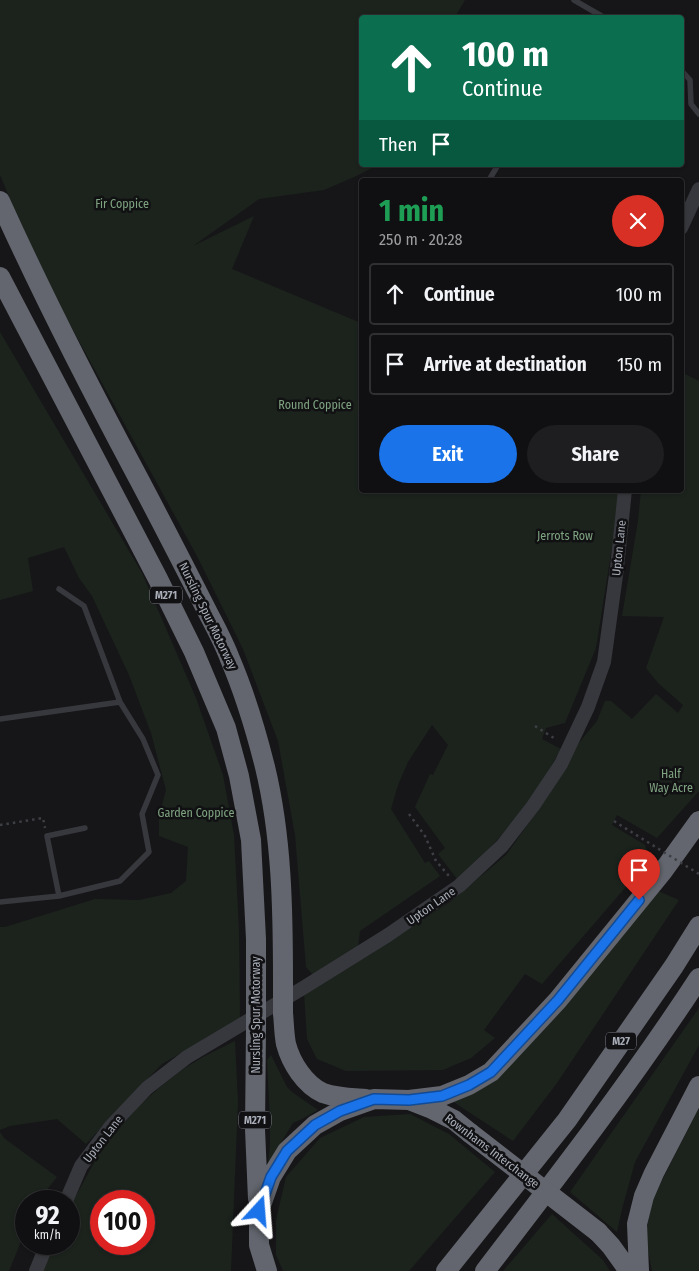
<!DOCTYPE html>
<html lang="en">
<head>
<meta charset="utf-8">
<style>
  :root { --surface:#101012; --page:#1e1e20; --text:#f1f3f6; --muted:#9c9d9f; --line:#303032; --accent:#1a73e8 }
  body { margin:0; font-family:"Fira Sans Condensed",sans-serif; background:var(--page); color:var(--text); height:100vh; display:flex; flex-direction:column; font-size:19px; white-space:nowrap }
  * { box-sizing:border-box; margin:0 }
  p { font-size:16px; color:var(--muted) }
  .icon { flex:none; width:28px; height:28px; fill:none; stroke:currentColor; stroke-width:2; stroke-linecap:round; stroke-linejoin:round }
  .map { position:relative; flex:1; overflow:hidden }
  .details { position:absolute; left:359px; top:178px; width:325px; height:315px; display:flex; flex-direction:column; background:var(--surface); border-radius:5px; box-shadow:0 1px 4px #0004,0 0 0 1px var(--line) }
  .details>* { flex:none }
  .banner { position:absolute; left:359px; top:15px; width:325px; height:152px; border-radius:5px; box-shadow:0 1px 4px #0004,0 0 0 1px var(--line); background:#0b6e4f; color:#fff; overflow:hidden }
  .speed { position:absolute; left:15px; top:1190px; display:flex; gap:10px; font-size:25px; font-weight:700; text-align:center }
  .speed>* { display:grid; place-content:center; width:65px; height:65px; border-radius:50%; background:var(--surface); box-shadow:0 1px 4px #0004,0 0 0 1px var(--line); line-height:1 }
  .speed small { font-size:12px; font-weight:400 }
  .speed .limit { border:8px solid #d22; background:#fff; color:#111 }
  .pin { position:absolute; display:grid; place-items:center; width:42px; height:42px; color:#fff; margin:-51px -21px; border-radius:50% 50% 50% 0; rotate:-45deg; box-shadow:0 0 5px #0007 }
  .pin .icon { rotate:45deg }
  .me { position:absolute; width:55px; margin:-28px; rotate:19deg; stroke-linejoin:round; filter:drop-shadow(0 0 4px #0008) }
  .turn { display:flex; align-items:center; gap:18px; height:105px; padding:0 20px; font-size:22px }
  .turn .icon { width:65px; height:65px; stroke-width:2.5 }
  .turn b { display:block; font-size:35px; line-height:42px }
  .then { display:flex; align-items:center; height:48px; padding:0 20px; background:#0003; gap:10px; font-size:19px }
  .round { display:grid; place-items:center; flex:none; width:52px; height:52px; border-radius:26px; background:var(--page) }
  .headline { display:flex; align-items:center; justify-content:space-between; height:85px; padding:0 20px }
  h1 { font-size:30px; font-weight:700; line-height:38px; color:#1e9e55 }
  .cta { display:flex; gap:10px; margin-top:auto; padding:10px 20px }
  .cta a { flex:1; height:58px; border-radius:30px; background:var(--accent); color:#fff; font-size:20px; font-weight:700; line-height:58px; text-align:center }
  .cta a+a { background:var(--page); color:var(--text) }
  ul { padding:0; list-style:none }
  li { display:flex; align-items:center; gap:15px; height:62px; margin:0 10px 8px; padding:0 10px; border:2px solid var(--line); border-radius:5px }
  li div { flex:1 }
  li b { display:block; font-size:19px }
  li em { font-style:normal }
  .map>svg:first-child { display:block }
</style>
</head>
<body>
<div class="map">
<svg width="699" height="1271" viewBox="0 0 699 1271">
  <rect width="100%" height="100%" fill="#161618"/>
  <!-- green -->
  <path fill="#1c231d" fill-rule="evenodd" d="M0,0h465l-10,17 -94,1v147h14l-1,2 -20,10 -30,13 -65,9 -66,47 61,-30 -22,53 129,54v167h260l-25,158 -31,75 -19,5 -4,11 19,10c-10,17 -19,34 -30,50 -13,19 -30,37 -46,54 -8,9 -17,21 -28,26l-19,-25 7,-6 -30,-41 15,-33 3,1 15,-30 -16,-20 -24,37 -10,23 -7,24 34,54 4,-2 11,15 -80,55 -2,16 -45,28 -7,-8 -11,-132 -17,-94 -35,-92 -46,-93 -157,-286 -40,-95z
    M0,332l142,241 54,125 27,77 11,60 5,95 1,89 -78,45 -34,35 -42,45 -29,-25 -47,7 -10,4v-203h5l90,-28 44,1 32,-7 15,-12 2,-34 -29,-11v-19l7,-27 -15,-57 -22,-58 -37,-79 -13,-18 -15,-31 -36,11 5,33 -33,9z
    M681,372l18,9v410l-42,47 -40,-23 -5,10 33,20 5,14 -108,125 -17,-10 -41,56 11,8 -24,20 -28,12 -97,1 -29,-12 -10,-20 -3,-46 84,-51 62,-40 56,-47 42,-59 30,-52 19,-23 8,-20h6l21,18 24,-25 22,19 5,-8 -25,-22 -12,-15 18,-51 -42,-1 16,-95 3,-31h40z
    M658,891l21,9 -122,183 -44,58 -61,-40 67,-44z
    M699,1008v37l-64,117 -13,47 -5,23 -47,-40z
    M235,1041l3,61 -7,169h-190l10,-27h18v-36l30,-54 13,-18 28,-31 19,-17 24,-19 20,-12zM101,1201h43v43h-43z
    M271,1055l16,32 5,5 26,18 -16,9 -9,4 -25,41 2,-18v-24l-3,-62z
    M699,1108v163h-47l-5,-26v-18l6,-29z
    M410,1114l39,20 46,38 -86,99h-126l-7,-16v-35l10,-43 34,-39 44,-21z
    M0,1132l4,6 53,39 -16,20 -2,4h-13v28l-17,42h-9z
    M552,1214l51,46 7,11h-107z"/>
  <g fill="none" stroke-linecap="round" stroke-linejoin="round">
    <!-- path -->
    <path stroke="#3d3f44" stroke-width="2.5" stroke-dasharray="2.5 4" stroke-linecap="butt" d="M535,726l22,14
      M409,814l16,22 11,25 13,15
      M614,821l11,7
      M0,825l43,-7 2,10"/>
    <!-- service -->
    <path stroke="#37383d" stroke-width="5.5" d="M574,0l31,18
      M681,70l9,10 1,24 8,10
      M489,180l9,-15
      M0,719l120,-17
      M59,896l-12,-60 38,-8
      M0,902l59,-6 61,-15 29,-29 -7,-38 16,-39 -15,-36 -23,-37 -36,-96 -25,-17"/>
    <!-- tertiary -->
    <path stroke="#37383d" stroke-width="14" d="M681,228l18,-39
      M66,1201l15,-35 30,-40 36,-38 40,-31 116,-69 85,-53 71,-49 43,-40 31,-40 28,-42 27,-57 16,-45 13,-94 8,-78
      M36,1271l11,-27"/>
    <!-- motorway -->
    <path stroke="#63666e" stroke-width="20" d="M0,201c41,91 87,181 134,269 24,45 47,90 70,135 9,18 19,35 26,54 15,35 26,72 35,108 17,70 18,144 18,215
      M0,277l158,302 36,73 32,76 13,48 12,64 5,99v61
      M283,1013c1,10 1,21 3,31 5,19 19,41 37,49 14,5 29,5 43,6
      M256,1029l-1,100 3,70
      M409,1100l33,-4 27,-11 22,-13 67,-72 105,-129 36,-50
      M598,1232l13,14 18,25
      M267,1271l-8,-26v-34l12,-34 16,-26 28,-26 25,-14 34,-12 35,1 23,9 22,11 16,13
      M446,1271l121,-151 107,-154 25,-40
      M485,1271c74,-96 148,-192 214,-293
      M639,1271l-2,-47 7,-28 10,-23 45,-87"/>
    <!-- path-bridge -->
    <path stroke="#3d3f44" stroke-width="2.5" stroke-dasharray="2.5 4" stroke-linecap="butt" d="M625,828l74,46"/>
    <!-- motorway-bridge -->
    <path stroke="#63666e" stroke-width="20" d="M283,1013v-31
      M256,1029v-29
      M470,1133l128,99"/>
  </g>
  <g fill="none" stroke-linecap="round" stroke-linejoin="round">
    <!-- route casing -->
    <g stroke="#114b97" stroke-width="12">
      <path id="route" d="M259,1211l12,-34 16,-26 28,-26 25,-14 34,-12 35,1 33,-4 27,-11 22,-13 67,-72 81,-100"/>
    </g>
    <!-- route -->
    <use href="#route" stroke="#1a73e8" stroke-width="9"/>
  </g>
  <g text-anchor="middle" stroke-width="5" stroke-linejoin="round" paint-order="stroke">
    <!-- shield labels -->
    <g fill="#111113" stroke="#7b7e86" stroke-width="1">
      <rect x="150" y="586.5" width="32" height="17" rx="4"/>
      <rect x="606" y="1032.5" width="30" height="17" rx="4"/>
      <rect x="239" y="1111.5" width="32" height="17" rx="4"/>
    </g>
    <g font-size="11" font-weight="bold" fill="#a8adb8">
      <text x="166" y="599">M271</text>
      <text x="621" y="1045">M27</text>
      <text x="255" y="1124">M271</text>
    </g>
    <!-- park labels -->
    <g font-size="12" fill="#7fa381" stroke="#111113">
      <text x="122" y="208">Fir Coppice</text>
      <text x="315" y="409">Round Coppice</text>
      <text x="565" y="540">Jerrots Row</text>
      <text x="671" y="778">Half<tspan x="671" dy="14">Way Acre</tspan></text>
      <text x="196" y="817">Garden Coppice</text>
    </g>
    <!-- street labels -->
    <g font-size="12" fill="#a8adb8" stroke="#111113">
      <text transform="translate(619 548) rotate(-84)" y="4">Upton Lane</text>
      <text transform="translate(208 616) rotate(64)" y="4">Nursling Spur Motorway</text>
      <text transform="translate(431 906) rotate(-35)" y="4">Upton Lane</text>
      <text transform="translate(256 1015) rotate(-90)" y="4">Nursling Spur Motorway</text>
      <text transform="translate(103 1139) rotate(-52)" y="4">Upton Lane</text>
      <text transform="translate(492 1151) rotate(37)" y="4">Rownhams Interchange</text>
    </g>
  </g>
</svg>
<div class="speed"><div>92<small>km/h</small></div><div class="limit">100</div></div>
<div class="pin" style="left:639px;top:900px;background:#d93025"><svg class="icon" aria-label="arrive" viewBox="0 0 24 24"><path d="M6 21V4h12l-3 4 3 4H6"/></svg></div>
<svg class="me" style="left:259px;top:1211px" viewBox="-20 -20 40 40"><path d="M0-17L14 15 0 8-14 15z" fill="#1a73e8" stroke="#fff" stroke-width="4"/></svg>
<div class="banner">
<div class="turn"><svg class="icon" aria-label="ahead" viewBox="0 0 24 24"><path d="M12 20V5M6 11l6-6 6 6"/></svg><div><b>100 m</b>Continue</div></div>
<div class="then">Then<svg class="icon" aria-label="arrive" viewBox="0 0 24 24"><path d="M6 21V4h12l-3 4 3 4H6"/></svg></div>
</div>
<section class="details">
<div class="headline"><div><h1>1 min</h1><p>250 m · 20:28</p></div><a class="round" style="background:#d93025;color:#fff"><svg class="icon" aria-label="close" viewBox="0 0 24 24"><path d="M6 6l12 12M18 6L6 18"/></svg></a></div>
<ul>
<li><svg class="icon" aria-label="ahead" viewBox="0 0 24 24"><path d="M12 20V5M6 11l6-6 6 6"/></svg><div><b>Continue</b></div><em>100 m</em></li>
<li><svg class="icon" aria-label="arrive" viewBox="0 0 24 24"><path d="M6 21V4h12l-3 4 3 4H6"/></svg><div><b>Arrive at destination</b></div><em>150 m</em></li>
</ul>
<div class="cta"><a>Exit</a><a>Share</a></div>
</section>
</div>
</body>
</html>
